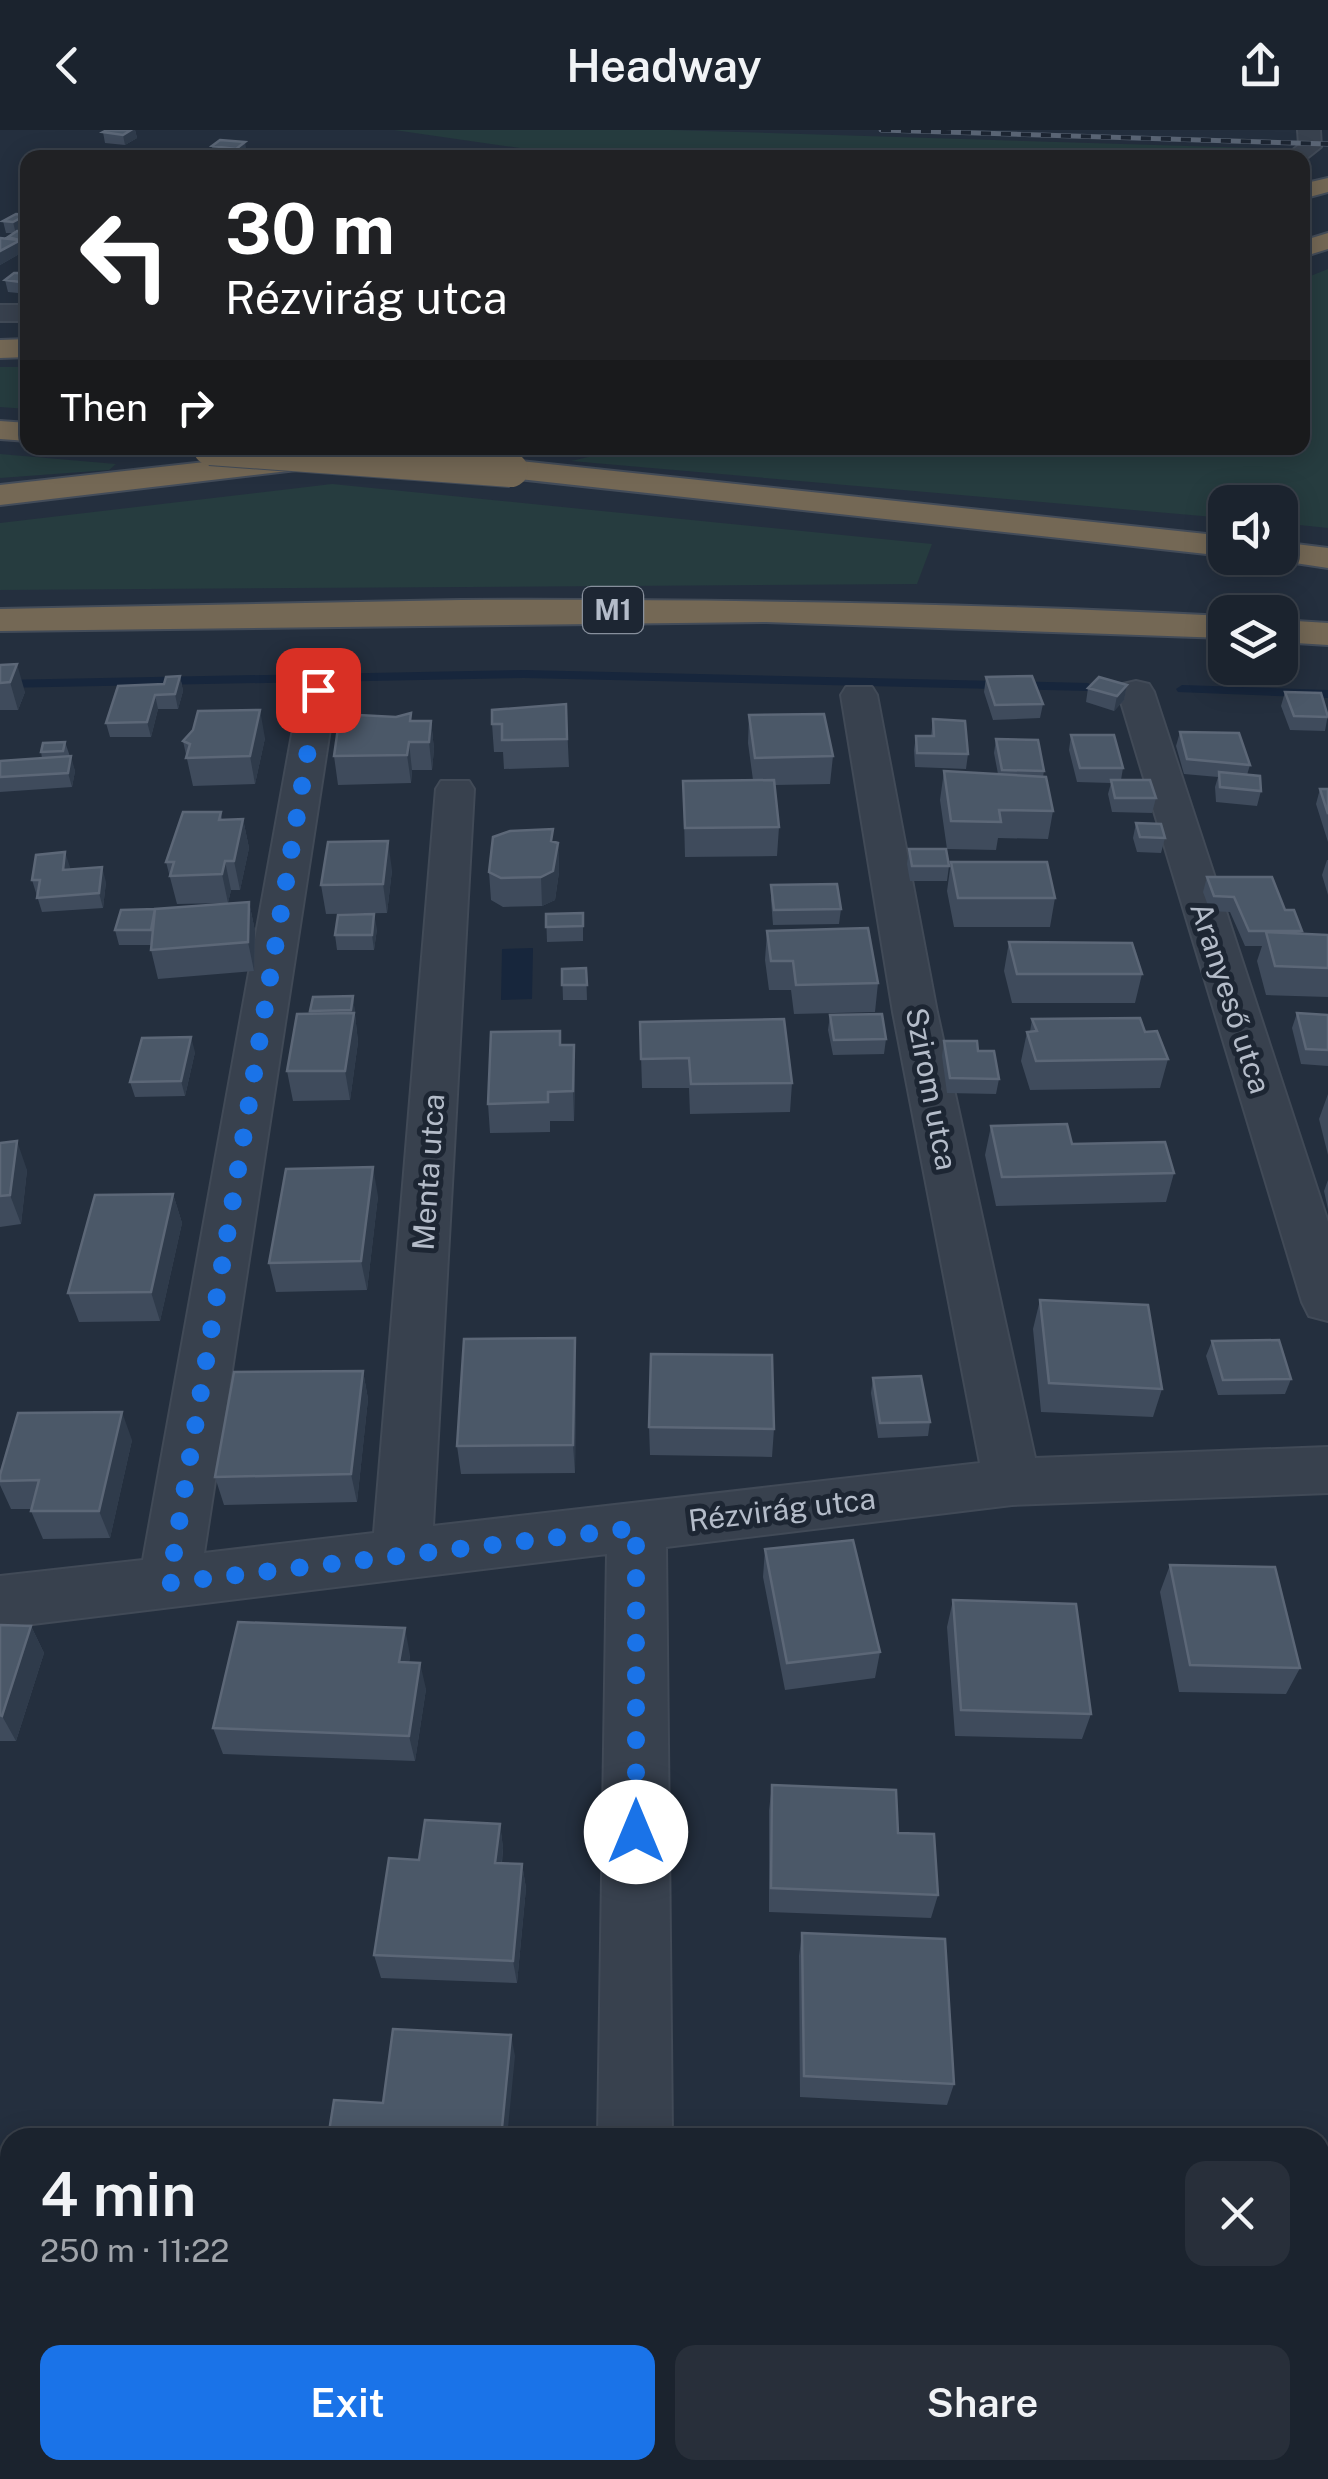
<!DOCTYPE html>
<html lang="en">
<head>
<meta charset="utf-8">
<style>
  :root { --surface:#1b232e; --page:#282f3a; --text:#f1f3f6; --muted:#a0a4aa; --line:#39404a; --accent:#1a73e8 }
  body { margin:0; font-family:"Public Sans",sans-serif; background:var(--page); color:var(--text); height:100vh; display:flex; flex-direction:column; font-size:38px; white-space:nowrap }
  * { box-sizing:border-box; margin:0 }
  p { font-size:32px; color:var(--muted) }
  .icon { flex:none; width:55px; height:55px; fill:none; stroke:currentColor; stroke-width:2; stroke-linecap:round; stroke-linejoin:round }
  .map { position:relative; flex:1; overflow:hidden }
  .drawer { position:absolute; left:0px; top:1998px; width:1330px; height:352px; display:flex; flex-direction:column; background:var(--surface); border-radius:30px 30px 0 0; box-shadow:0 5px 25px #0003,0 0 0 2px var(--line) }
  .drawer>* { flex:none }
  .hud { position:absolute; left:20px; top:20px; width:1290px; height:305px; border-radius:20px; box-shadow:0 5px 25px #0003,0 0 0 2px var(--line); background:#202124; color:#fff; overflow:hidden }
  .tools { position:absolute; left:1208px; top:355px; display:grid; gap:20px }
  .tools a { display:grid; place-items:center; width:90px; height:90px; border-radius:20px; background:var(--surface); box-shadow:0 5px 25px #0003,0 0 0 2px var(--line); font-size:50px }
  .pin { position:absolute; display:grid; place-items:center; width:85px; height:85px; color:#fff; margin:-42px; border-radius:20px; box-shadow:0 5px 15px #0006 }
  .me { position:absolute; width:110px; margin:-55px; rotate:0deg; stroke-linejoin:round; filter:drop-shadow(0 0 8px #0008) }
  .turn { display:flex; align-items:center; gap:35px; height:210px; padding:0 40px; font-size:45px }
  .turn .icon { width:130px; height:130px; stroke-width:2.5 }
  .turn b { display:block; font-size:70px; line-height:85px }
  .then { display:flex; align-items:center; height:95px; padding:0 40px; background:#0003; gap:20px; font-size:38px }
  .round { display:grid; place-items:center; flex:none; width:105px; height:105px; border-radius:20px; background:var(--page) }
  .summary { display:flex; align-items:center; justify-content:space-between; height:170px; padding:0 40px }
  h1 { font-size:60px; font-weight:600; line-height:75px }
  .cta { display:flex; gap:20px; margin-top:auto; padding:20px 40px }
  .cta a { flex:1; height:115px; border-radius:20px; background:var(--accent); color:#fff; font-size:40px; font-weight:600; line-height:115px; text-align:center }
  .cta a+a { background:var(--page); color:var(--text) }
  header { display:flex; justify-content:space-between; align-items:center; height:130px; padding:0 40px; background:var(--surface); font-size:45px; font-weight:600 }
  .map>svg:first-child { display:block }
</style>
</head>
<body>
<header><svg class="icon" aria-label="back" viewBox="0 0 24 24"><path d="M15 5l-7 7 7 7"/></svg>Headway<svg class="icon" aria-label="share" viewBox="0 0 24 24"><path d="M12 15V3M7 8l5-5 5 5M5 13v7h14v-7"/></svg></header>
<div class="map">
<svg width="1328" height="2349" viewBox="0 0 1328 2349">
  <rect width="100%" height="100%" fill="#242f3e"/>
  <!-- green -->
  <path fill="#263c3f" d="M394,0h277l583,18 5,9 -670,1z
    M1328,139v259l-48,-5v-21h-55v16l-654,-57 56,-13h675l1,-169z
    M0,237h27v42l-27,-2z
    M0,324l116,10 -7,6 -109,8z
    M332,354l600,60 -15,40 -917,6v-67z"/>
  <!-- water -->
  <path fill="#17263c" d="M533,818l-1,51 -31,1 1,-51z"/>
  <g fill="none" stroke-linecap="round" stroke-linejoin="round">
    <!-- stream -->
    <path fill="#17263c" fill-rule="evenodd" d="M524,540l564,13 6,4 -6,4 -564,-13 -524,10v-8z
      M1182,555l146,5v8l-150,-6 -2,-3z"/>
    <!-- street casing -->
    <g stroke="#414a57" stroke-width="4">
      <path id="street" d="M1298,0h22l1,17 -19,15v-4h-19l16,-13z
        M0,175h28v16h-28z
        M318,549l13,3 5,8 -132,863 170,-20 62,-744 5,-8h28l5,8 -41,737 547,-63 -87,-451 -52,-317 5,-8h26l5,8 60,317 98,446 293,-11v46l-316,12 -346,42 6,591h-74l9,-584 -607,74v-52l143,-16 157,-870 5,-8z
        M1136,551l13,3 5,8 174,530v99l-19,-5 -7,-14 -184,-610 5,-8z
        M592,2340h84v9h-84z"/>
    </g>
    <!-- highway casing -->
    <g stroke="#434c59" stroke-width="4">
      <path id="highway" d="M1328,48v14l-26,7v-15z
        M1328,103v16l-26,8v-16z
        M28,209v18l-28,1v-18z
        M0,291l28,2v18l-28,-2z
        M320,319l16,10 -5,7 -331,39v-20z
        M511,330l714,76v20l-725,-79 -5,-7 5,-7z
        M1280,412l48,6v20l-60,-9 12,-1z
        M460,470c255,-1 510,3 765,16v22l-459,-16 -766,9v-22z
        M1280,490l48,3v22l-48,-3z"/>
    </g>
    <!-- street -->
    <use href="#street" fill="#38414e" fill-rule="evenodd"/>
    <!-- highway -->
    <use href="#highway" fill="#746855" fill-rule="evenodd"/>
    <!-- rail casing -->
    <g stroke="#5a6575" stroke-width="5">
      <path id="rail" d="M881,0l447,14"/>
    </g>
    <!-- rail -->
    <use href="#rail" stroke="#1d2633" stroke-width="4" stroke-dasharray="10" stroke-linecap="butt"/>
    <!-- highway-bridge casing -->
    <g stroke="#434c59" stroke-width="36" stroke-linecap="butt">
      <path id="highway-bridge" d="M210,318l301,22"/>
    </g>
    <!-- highway-bridge -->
    <use href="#highway-bridge" stroke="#746855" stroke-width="34"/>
  </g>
  <!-- wall -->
  <path fill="#3f4b5c" d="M107,0h28l2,8 -12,7 -20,-2 -2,-11z
    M220,10l27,13 -7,5 -27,-1 -1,-11z
    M26,85l2,12 -8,4 8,18 -28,16v-27l8,1v-2l5,-4h-7l-3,-12z
    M28,143v21l-20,-2 -3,-12z
    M0,535l25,27 -7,18h-18z
    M180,546l3,15 -5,18h-20l-7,28h-41l-4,-14 58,-39z
    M986,547l57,27 -3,14 -47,2 -9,-28z
    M1127,555l-3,15 -10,11 -28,-9 2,-14z
    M1285,562l43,22 -3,17 -35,-1 -9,-24z
    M566,574l3,63 -65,2 -1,-17h-9l-2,-28z
    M749,585l84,41 -3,28 -55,1 4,42 -2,29 -92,1 -2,-76 70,-1 -5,-37z
    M933,589l35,35 -2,15 -51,-2 -1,-17 2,-14h15z
    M412,591h19l3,28 -2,21h-20l-1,13 -73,2 -4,-29z
    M1180,602l70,33 -3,10 14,16 -4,15 -41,-4 -1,-15 3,-10 -34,-3 -8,-28z
    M1071,605l52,33 -2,12 35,18 -4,15 -40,-1 -4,-18 3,-11 -34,-1 -8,-32z
    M265,608l-10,46 -62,2 -10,-45z
    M996,609l48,32 -1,6 10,34 -5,28 -50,-1 -2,12 -49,-1 -7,-49 4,-29 54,3 -4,-21z
    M65,612l10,29 -3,16 -72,5v-31l42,-3 -1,-6z
    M1320,659h8v53l-12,-38z
    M221,682l1,8 21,-1 6,29 -9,42h-9l-3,13 -51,1 -11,-42z
    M1136,693l29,15 -4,15 -24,-1 -4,-14z
    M554,712l4,1 1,29 -4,28 -13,6 -39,1 -12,-7 -2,-28z
    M909,719l40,17 -2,15h-37l-3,-17z
    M1327,730h1v35l-6,-20z
    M951,732l104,36 -5,29h-96l-7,-36z
    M70,737l-1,3 37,12 -3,26 -61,4 -10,-32z
    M392,740l-5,43 -61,1 -5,-29z
    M1207,747l78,33 17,21 -1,3 27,1v62l-62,-2 -9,-34 5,-15h-17l-15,-34 -20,-1 -7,-19z
    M771,755l70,24 -2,15 -66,1 -2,-25z
    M249,772l6,29 -1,40 -96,8 -7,-29v-5h-32l-4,-15 40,-21z
    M583,783v28l-36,1 -1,-28z
    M377,799l-3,21h-37l-2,-15z
    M767,801l111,52 -3,29 -81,2 -3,-24h-22l-4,-30z
    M1009,812l133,32 -7,29h-123l-8,-32z
    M586,838l1,32h-24l-1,-31z
    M353,866l5,46 -8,58 -57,1 -6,-30 23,-60z
    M1297,883l31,2v51l-27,-2 -9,-36z
    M830,885l56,24 -2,15 -51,1 -5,-25z
    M1032,889l113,13 23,27 -8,29 -130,2 -9,-29 6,-29h3z
    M640,892l152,61 -2,29 -100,2 -1,-26h-47z
    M560,901l1,14 14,29 -1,47h-24v11l-60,1 -2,-29z
    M944,911l34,10 21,28 -3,15 -49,-1 -5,-37z
    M195,922l-10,44 -50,1 -5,-15z
    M1328,964v61l-9,-36z
    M991,996l81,18 102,29 -8,29 -170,4 -11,-51z
    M0,1013l27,27 -6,54 -21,3z
    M1328,1050v29l-4,-18z
    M173,1064l9,29 -22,98 -81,1 -11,-29z
    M378,1066l-11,94 -91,2 -7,-29z
    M1040,1170l122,89 -9,28 -112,-5 -8,-83z
    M575,1208l1,29 -1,106 -114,1 -4,-28z
    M1212,1211l79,38 -6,15 -67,1 -12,-39z
    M363,1241l5,28 -11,103 -133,3 -9,-28z
    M873,1248l57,44 -2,14 -50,2 -7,-45z
    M649,1297l125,2 -2,28 -122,-2z
    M132,1310l-22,98 -67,1 -12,-28 1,-2h-21l-11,-24v-10z
    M765,1419l115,103 -5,26 -90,12 -22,-113z
    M1170,1435l130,103 -14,26 -107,-2 -19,-100z
    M953,1470l138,114 -9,25 -127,-3 -8,-109z
    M0,1495l31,1 13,27 -28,88h-16z
    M410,1525l-1,8 17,26 -11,72 -192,-7 -10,-26z
    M772,1655l126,48 40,62 -7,23 -162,-6v-102z
    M500,1694l3,24 -1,15 20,1 4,24 -9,95 -136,-5 -7,-23 45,-95z
    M802,1803l152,151 -7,21 -147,-8 -1,-141z
    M236,2340l272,9h-266z
    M829,2340h49l40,5 1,-5h91v9h-184z"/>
  <!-- shaded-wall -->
  <path fill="#2f3b4b" d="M131,0h4l2,8 -12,7 -2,-10z
    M245,12l2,11 -7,5h-2l-2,-9z
    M26,85l2,12 -12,7 -3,-12z
    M28,106v13l-28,16v-14z
    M17,534l8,28 -7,18 -8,-28z
    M180,546l3,15 -5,18 -3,-15z
    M1127,555l-3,15 -10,11 3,-15z
    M155,565l3,14 -7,28 -4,-15z
    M260,580l5,28 -10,46 -5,-28z
    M431,591l3,28 -2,21 -3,-28z
    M409,612l3,28 -1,13 -4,-28z
    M71,626l4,15 -3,16 -4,-14z
    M243,689l6,29 -9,42 -6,-29z
    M388,711l4,29 -5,43 -4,-29z
    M558,713l1,29 -4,28 -13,6 -1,-29z
    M65,722l5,15 -3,18 -4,-15z
    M225,731l6,29 -3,13 -6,-29z
    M102,737l4,15 -3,26 -4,-15z
    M249,772l6,29 -1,40 -6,-29z
    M374,784l3,15 -3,21 -2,-15z
    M353,866l5,46 -8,58 -5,-29 8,-51 -2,-10z
    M191,907l4,15 -10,44 -4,-15z
    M574,915l1,29 -1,47 -1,-30z
    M17,1011l10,29 -6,54 -11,-29z
    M373,1037l5,29 -11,94 -6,-29z
    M173,1064l9,29 -22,98 -9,-29z
    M575,1208l1,29 -1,106 -2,-28z
    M363,1241l5,28 -11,103 -6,-28z
    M122,1282l10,28 -22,98 -11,-27z
    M31,1496l13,27 -28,88 -14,-25z
    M405,1498l5,27 -5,34 -6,-27z
    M420,1533l6,26 -11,72 -6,-25z
    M500,1694l3,24 -4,39 -4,-24z
    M522,1734l4,24 -9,95 -4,-22z
    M511,1905l4,21 -8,82h-6z
    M503,2340h6l-1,9h-5z
    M324,2344l4,5h-15z"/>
  <!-- building -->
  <path fill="#4b5868" stroke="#5c6777" stroke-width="2.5" d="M107,0h24l-8,5 -20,-3z
    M220,10l25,2 -9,7 -24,-3z
    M16,84l10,1 -13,7 -10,-1z
    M17,101l11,1v4l-28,15v-13l19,2 -11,-3z
    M14,143h14v10l-23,-3z
    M17,534l-7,18 -10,1v-18z
    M180,546l-5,18 -20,1 -8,27 -41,1 12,-37 46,-2 2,-7z
    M1032,546l11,28 -48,1 -9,-28z
    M1099,547l28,8 -10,11 -29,-8z
    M1285,562l36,1 7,24 -34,-1z
    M566,574l1,35 -65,1v-16h-10v-14z
    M260,580l-10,46 -64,2 4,-14 -7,-3 10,-11 5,-19z
    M411,583l-1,8h21l-2,21h-20l-2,13 -73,1 6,-42 56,3z
    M824,584l9,42 -78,2 -6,-43z
    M933,589l32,2 3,33 -51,-1 -1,-17h18z
    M1180,602l59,1 11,32 -63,-6z
    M1071,605h43l9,33h-43z
    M996,609l42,1 6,31 -42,-1z
    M65,612l-2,9 -22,1 2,-9z
    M71,626l-3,17 -68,4v-16z
    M944,641l102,6 7,34 -54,-1 2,12 -50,-1z
    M1219,642l41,4 1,15 -41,-4z
    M774,650l5,47 -94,1 -2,-47z
    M1111,650h39l6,18h-41z
    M1320,659h8v25z
    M183,682h38l-2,8 24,-1 -9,42h-9l-3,13 -52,2 4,-14h-8z
    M1136,693l25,1 4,14 -25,-1z
    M553,699l-2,12 7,2 -5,28 -12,6 -40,1 -12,-6 4,-35 17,-6z
    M388,711l-5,43 -62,1 7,-43z
    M909,719h37l3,17h-37z
    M65,722l-2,18 39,-3 -3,26 -62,5 3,-18h-8l4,-25z
    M951,732h96l8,36h-97z
    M1207,747h65l13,33h9l8,21h-53l-15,-34 -20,-1z
    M837,754l4,25 -67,1 -3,-25z
    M249,772l-1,40 -97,8 4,-41z
    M155,779l-4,21h-36l6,-20z
    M583,783v13l-37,1v-13z
    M374,784l-2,21h-37l3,-20z
    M868,798l10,55 -82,2 -3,-24h-22l-4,-30z
    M1266,802l62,3v33l-53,-2z
    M1009,812l123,1 10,31h-125z
    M586,838l1,17h-25v-16z
    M353,866l-2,14 -41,1 3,-14z
    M354,883l-9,58h-58l10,-57z
    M1297,883l31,2v35l-22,-1z
    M882,884l4,25 -52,1 -4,-25z
    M1140,888l5,14 12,-1 11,28 -132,2 -9,-29 10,-1 -5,-12z
    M784,889l8,64 -101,1 -2,-26 -48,1 -1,-37z
    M560,901v14h14l-1,46 -25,1v10l-60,2 3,-72z
    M191,907l-10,44 -51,1 12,-44z
    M944,911h33l1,10h16l5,28 -49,-1z
    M1067,994l5,20 93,-2 9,31 -172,4 -11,-51z
    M17,1011l-7,54 -10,1v-53z
    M373,1037l-12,94 -92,2 17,-94z
    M173,1064l-22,98 -83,1 27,-98z
    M1040,1170l108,5 14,84 -113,-6z
    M575,1208l-2,107 -116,1 7,-107z
    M1279,1210l12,39 -68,1 -11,-39z
    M651,1224l121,1 2,74 -125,-2z
    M363,1241l-12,103 -136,3 19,-105z
    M921,1246l9,46 -50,1 -7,-45z
    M122,1282l-23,99h-68l8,-31 -39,1v-6l18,-62z
    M853,1410l27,112 -93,11 -22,-114z
    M1170,1435l105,2 25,101 -110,-3z
    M953,1470l123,4 15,110 -130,-4z
    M238,1492l167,6 -6,34 21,1 -11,73 -196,-8z
    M0,1495l31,1 -29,90 -2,-1z
    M772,1655l124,5 2,43 36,1 4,61 -167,-7z
    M425,1690l75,4 -5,39 27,1 -9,97 -139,-6 15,-97 30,2z
    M802,1803l143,6 9,145 -150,-8z
    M393,1899l118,6 -10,103h-173l6,-38 49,3z
    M236,2340h267v9h-91l-88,-5 -11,5h-71z
    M831,2340h47l48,6v-6h84v9h-180z"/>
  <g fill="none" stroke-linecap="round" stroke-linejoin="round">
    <!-- route -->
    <path stroke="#1a73e8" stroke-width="18" stroke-dasharray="0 32.4" d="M318,560l-149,893 467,-55v304"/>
  </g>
  <g text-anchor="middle" stroke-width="10" stroke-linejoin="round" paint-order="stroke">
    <!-- shield labels -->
    <rect fill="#1d2633" stroke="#878f9c" stroke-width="2.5" x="583" y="457" width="60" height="46" rx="8"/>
    <g font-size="28" font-weight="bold" fill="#b4bcc9">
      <text x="613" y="490">M1</text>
    </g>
    <!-- street labels -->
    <g font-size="30" fill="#b4bcc9" stroke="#1d2633">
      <text transform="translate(1230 868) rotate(72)" y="10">Aranyeső utca</text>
      <text transform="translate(931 959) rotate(79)" y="10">Szirom utca</text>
      <text transform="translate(429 1042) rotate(-86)" y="10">Menta utca</text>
      <text transform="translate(782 1380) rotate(-7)" y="10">Rézvirág utca</text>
    </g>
  </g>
</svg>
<div class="tools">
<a><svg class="icon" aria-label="sound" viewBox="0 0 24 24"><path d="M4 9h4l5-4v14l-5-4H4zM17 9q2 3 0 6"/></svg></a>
<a><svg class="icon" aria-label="layers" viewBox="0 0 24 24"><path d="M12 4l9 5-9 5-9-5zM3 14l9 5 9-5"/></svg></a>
</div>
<div class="pin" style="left:318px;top:560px;background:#d93025"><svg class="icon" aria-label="arrive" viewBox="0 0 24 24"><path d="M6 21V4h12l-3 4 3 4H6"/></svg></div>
<svg class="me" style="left:636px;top:1702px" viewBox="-20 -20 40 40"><circle r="19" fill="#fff"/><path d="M0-13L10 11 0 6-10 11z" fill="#1a73e8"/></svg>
<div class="hud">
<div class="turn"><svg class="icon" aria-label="left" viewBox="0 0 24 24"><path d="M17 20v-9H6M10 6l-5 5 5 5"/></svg><div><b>30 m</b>Rézvirág utca</div></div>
<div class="then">Then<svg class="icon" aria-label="right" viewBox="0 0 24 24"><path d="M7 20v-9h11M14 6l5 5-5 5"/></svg></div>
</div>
<section class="drawer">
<div class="summary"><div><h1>4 min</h1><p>250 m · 11:22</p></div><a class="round"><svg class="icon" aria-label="close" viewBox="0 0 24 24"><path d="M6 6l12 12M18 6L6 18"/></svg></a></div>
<div class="cta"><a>Exit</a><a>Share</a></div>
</section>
</div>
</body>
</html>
